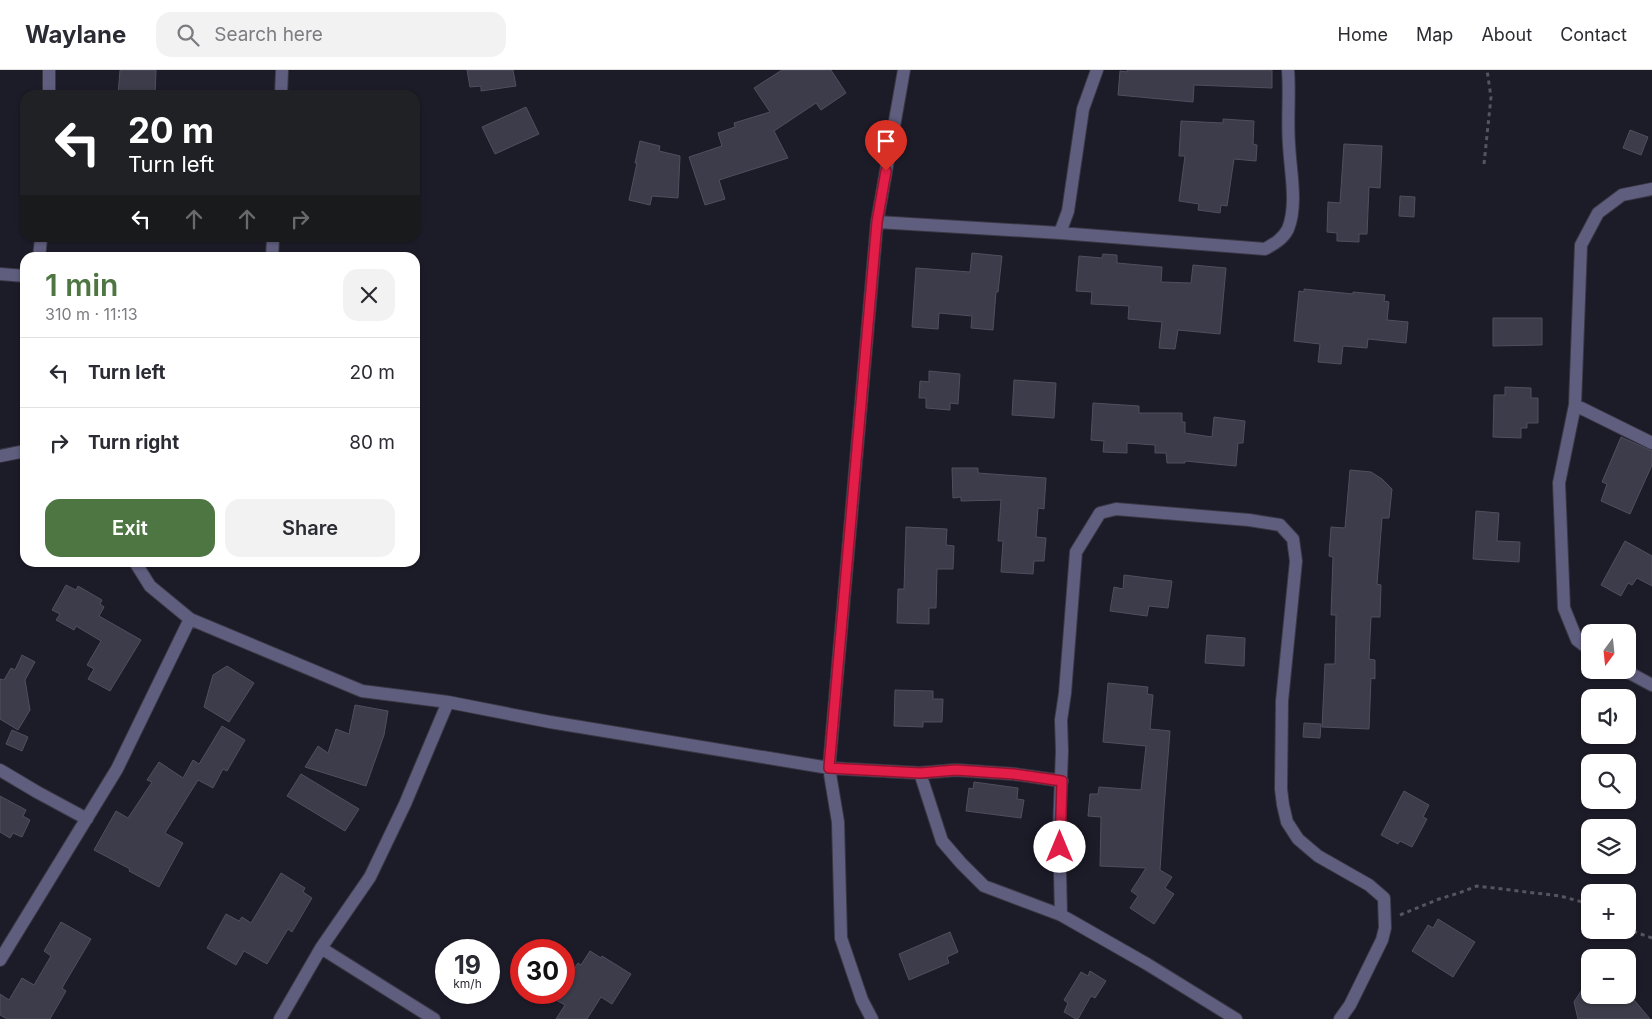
<!DOCTYPE html>
<html lang="en">
<head>
<meta charset="utf-8">
<style>
  :root { --surface:#fff; --page:#f2f2f3; --text:#2b2b33; --muted:#7c7c81; --line:#e1e1e2; --accent:#4e7643 }
  body { margin:0; font-family:Inter,sans-serif; background:var(--page); color:var(--text); height:100vh; display:flex; flex-direction:column; font-size:19px; white-space:nowrap }
  * { box-sizing:border-box; margin:0 }
  p { font-size:16px; color:var(--muted) }
  .icon { flex:none; width:28px; height:28px; fill:none; stroke:currentColor; stroke-width:2; stroke-linecap:round; stroke-linejoin:round }
  .map { position:relative; flex:1; overflow:hidden }
  .drawer { position:absolute; left:20px; top:182px; width:400px; height:315px; display:flex; flex-direction:column; background:var(--surface); border-radius:15px; box-shadow:0 1px 4px #0004 }
  .drawer>* { flex:none }
  .banner { position:absolute; left:20px; top:20px; width:400px; height:152px; border-radius:15px; box-shadow:0 1px 4px #0004; background:#202124; color:#fff; overflow:hidden }
  .needle { width:32px; rotate:195deg }
  .controls { position:absolute; left:1581px; top:554px; display:grid; gap:10px }
  .controls a { display:grid; place-items:center; width:55px; height:55px; border-radius:10px; background:var(--surface); box-shadow:0 1px 4px #0004; font-size:25px }
  .speed { position:absolute; left:435px; top:869px; display:flex; gap:10px; font-size:25px; font-weight:700; text-align:center }
  .speed>* { display:grid; place-content:center; width:65px; height:65px; border-radius:50%; background:var(--surface); box-shadow:0 1px 4px #0004; line-height:1 }
  .speed small { font-size:12px; font-weight:400 }
  .speed .limit { border:8px solid #d22; background:#fff; color:#111 }
  .pin { position:absolute; display:grid; place-items:center; width:42px; height:42px; color:#fff; margin:-51px -21px; border-radius:50% 50% 50% 0; rotate:-45deg; box-shadow:0 0 5px #0007 }
  .pin .icon { rotate:45deg }
  .me { position:absolute; width:55px; margin:-28px; rotate:0deg; stroke-linejoin:round; filter:drop-shadow(0 0 4px #0008) }
  .turn { display:flex; align-items:center; gap:18px; height:105px; padding:0 25px; font-size:22px }
  .turn .icon { width:65px; height:65px; stroke-width:2.5 }
  .turn b { display:block; font-size:35px; line-height:42px }
  .lanes { display:flex; align-items:center; height:48px; padding:0 25px; background:#0003; justify-content:center; gap:25px; direction:ltr }
  .lanes .off { opacity:.35 }
  .round { display:grid; place-items:center; flex:none; width:52px; height:52px; border-radius:15px; background:var(--page) }
  .head { display:flex; align-items:center; justify-content:space-between; height:85px; padding:0 25px }
  h1 { font-size:30px; font-weight:600; line-height:38px; color:var(--accent) }
  .primary-button { display:flex; gap:10px; margin-top:auto; padding:10px 25px }
  .primary-button a { flex:1; height:58px; border-radius:15px; background:var(--accent); color:#fff; font-size:20px; font-weight:600; line-height:58px; text-align:center }
  .primary-button a+a { background:var(--page); color:var(--text) }
  ul { padding:0; list-style:none }
  li { display:flex; align-items:center; gap:15px; height:70px; padding:0 25px; border-top:1px solid var(--line) }
  li div { flex:1 }
  li b { display:block; font-size:19px }
  li em { font-style:normal }
  header { display:flex; align-items:center; gap:30px; box-sizing:border-box; height:70px; padding:0 25px; background:var(--surface); border-bottom:1px solid var(--line) }
  header strong { font-size:24px }
  nav { display:flex; gap:28px; margin-inline-start:auto; font-size:18px }
  .search { width:350px; height:45px; background:var(--page); display:flex; align-items:center; gap:12px; box-sizing:border-box; padding:0 18px; border-radius:15px; color:var(--muted); font-size:19px }
  .map>svg:first-child { display:block }
</style>
</head>
<body>
<header>
<strong>Waylane</strong>
<div class="search"><svg class="icon" aria-label="search" viewBox="0 0 24 24"><circle cx="10" cy="10" r="6"/><path d="M15 15l6 6"/></svg>Search here</div>
<nav><a>Home</a><a>Map</a><a>About</a><a>Contact</a></nav>
</header>
<div class="map">
<svg width="1652" height="949" viewBox="0 0 1652 949">
  <rect width="100%" height="100%" fill="#1c1b28"/>
  <!-- building -->
  <path fill="#3c3c4a" stroke="#504f5f" d="M120,0h36l-1,25h-37z
    M467,0h46l3,16 -35,5v-5l-11,1z
    M782,0h49l15,23 -25,17 -5,-7 -42,28 14,27 -69,22 6,19 -20,6 -16,-48 33,-11 -4,-13 17,-6 -1,-4 36,-11 -16,-24z
    M1127,0h145v18l-78,-3 -1,17 -75,-7 2,-24 7,1z
    M526,37l13,27 -44,20 -13,-27z
    M1223,49l31,2 -1,23 4,1 -1,16 -22,-2 -7,47 -6,-1 -1,8 -22,-3 1,-6 -20,-3 6,-45h-6l2,-35 42,2z
    M1630,60l18,7 -7,18 -18,-7z
    M640,71l20,5 -1,5 21,5 -2,42 -26,-2 -2,9 -21,-5 8,-37h-2z
    M1344,74l38,2 -2,42 -11,-1 -2,47h-8v8l-22,-1v-8l-10,-1 1,-30 12,1z
    M1400,126l15,1 -1,20 -15,-1z
    M972,183l30,3 -4,36h-2l-3,38 -22,-2 1,-12 -33,-3 -1,16 -26,-2 4,-59 54,4z
    M1103,184l14,1v8l45,4 -1,15 30,1 2,-18 33,3 -6,66 -42,-4 -3,19 -16,-1 3,-26 -34,-3 1,-13 -38,-2 1,-12 -16,-1 3,-35 23,2z
    M1304,219l49,5v-2l32,3 -1,6 5,1 -2,18 21,2 -2,21 -38,-4 -1,9 -24,-2 -2,18 -23,-2 2,-18 -26,-3 5,-50 5,1z
    M1493,248h49v27l-49,1z
    M929,301l31,3 -2,30 -8,-1v7l-24,-2v-10h-7l1,-17 9,1z
    M1014,310l42,3 -2,35 -42,-3z
    M1505,317l26,1v10h7v25h-11v5h-6v10l-28,-1 1,-42h11z
    M1093,333l46,3v7h43v9h3v11l27,4 2,-20 31,4 -2,22h-5l-2,23 -51,-5v2h-18l-1,-10h-11v-8l-28,-2v10l-24,-1 1,-11 -13,-1z
    M1621,367l31,14v14l-22,49 -29,-13 6,-17 -5,-2z
    M952,398h26v5l68,5 -2,31 -6,-1 -2,29 10,1 -2,23h-10l-1,13 -32,-2 2,-31h-5l3,-41 -40,1v-4l-8,1z
    M1350,400l21,2 11,7 10,10 -3,29h-7l-5,66 4,1 -1,32h-9l-2,42 6,1v19l-4,-1 -2,51 -47,-2 3,-63h10l1,-49h-5l2,-58 -4,-1 2,-29 14,1z
    M1476,441l23,2 -2,28 23,1 -1,20 -46,-3z
    M906,457l41,2 -1,16 8,1 -1,23h-16l-1,39h-7v16l-32,-1 1,-34h6z
    M1625,471l27,15v30l-15,-8 -5,7 -4,-2 -7,13 -20,-11z
    M1124,505l48,6 -4,27 -19,-2 -2,10 -37,-5 4,-24 9,2z
    M66,515l10,5 2,-4 24,14 -2,4 4,3 -5,9 42,24 -31,51 -22,-12 6,-10 -7,-4 14,-24 -25,-15 -2,4 -18,-10 4,-6 -8,-4z
    M1207,565l38,3 -1,28 -39,-3z
    M22,585l13,7 -10,18 5,30 -12,20 -18,-11v-40l4,1 7,-12 4,2z
    M227,596l27,17 -25,39 -25,-15 9,-32z
    M1108,613l40,4 -1,7 6,1 -3,34 20,2 -6,77 -4,62 12,7 -7,11 9,6 -20,30 -24,-16 8,-12 -7,-5 15,-23 -46,-2 1,-49 -13,-1 2,-22h8l1,-7 42,3 5,-44 -43,-4z
    M895,620l38,1v8h10l-1,23h-19v5l-29,-1z
    M355,635l33,6 -4,24 -18,51 -61,-19 13,-21 10,7 8,-24 13,5z
    M1304,653l17,1 -1,14 -17,-1z
    M222,656l23,14 -18,31 -4,-2 -10,19 -15,-8 -33,53 18,10 -24,44 -30,-16 1,-2 -36,-19 22,-39 12,7 24,-36 -5,-2 12,-18 24,16 10,-18 6,4z
    M12,660l16,7 -6,14 -16,-7z
    M301,704l58,35 -14,22 -58,-35z
    M974,712l44,6 -1,11 7,1 -3,18 -55,-7 3,-23 4,1z
    M1404,721l25,14 -6,12 4,2 -15,28 -12,-6 -2,3 -17,-9z
    M0,726l26,14 -3,6 7,4 -8,17 -9,-4 -3,5 -10,-6z
    M281,803l24,15 -2,4 9,6 -20,34 -4,-3 -21,35 -23,-13 -8,14 -29,-17 19,-34 13,7 3,-4 9,6z
    M1438,849l37,23 -22,35 -41,-26 16,-26 5,3z
    M61,852l30,17 -29,49 4,3 -16,28h-43l-7,-4v-21l9,6 13,-22 12,7 17,-29 -7,-5z
    M950,862l8,20 -11,5 2,6 -40,17 -10,-26z
    M590,881l11,7 1,-2 29,18 -19,30 -11,-7 -14,22h-31l9,-14 -11,-6 4,-7h6v-9l14,-20 3,2z
    M1090,901l16,10 -11,17 -4,-2 -13,23h-2l-12,-7 4,-9 -4,-3 17,-28 7,4z
    M1590,907v18h40l20,24h-72l-4,-17z"/>
  <g fill="none" stroke-linecap="round" stroke-linejoin="round">
    <!-- minor casing -->
    <g stroke="#393844" stroke-width="14">
      <path id="minor" d="M49,25v-25
        M281,25l1,-25
        M877,152l183,11 205,16c9,-5 18,-10 23,-20 10,-25 2,-59 1,-85 -2,-25 1,-49 -1,-74
        M1060,163l8,-22 15,-102 14,-39
        M39,188l2,-20
        M272,188l1,-20
        M0,204l25,2
        M1575,335l77,38
        M0,386l25,-5
        M135,492l15,24 40,33 172,72 86,11 102,20 279,46 91,5 36,-3 58,4 48,7
        M1590,580l-13,-10 -13,-32 -5,-125 16,-78 6,-160 17,-32 24,-18 30,-6
        M1624,600l28,15
        M0,700l37,22 50,27
        M920,703l22,68 19,22 23,23 77,29 86,49 89,55
        M1061,845l-2,-85 3,-79 -1,-31 4,-27 11,-141 24,-39 16,-4 133,11 31,5 13,14 3,22 -14,140 -1,88 2,16 4,17 11,17 20,17 51,29 15,13 1,30 -3,12 -32,65 -10,14
        M321,878l113,71
        M0,890l117,-191 73,-150
        M280,949l41,-71 49,-71 35,-73 43,-102
        M872,949l-10,-19 -21,-62 -3,-116 -9,-54 48,-546 27,-152"/>
    </g>
    <!-- path -->
    <path stroke="#555460" stroke-width="3" stroke-dasharray="4 4" stroke-linecap="butt" d="M1484,94l7,-67 -4,-27
      M1400,845l39,-16 20,-6 18,-7 83,10 30,8
      M1628,855l7,7 17,6"/>
    <!-- minor -->
    <use href="#minor" stroke="#605e7f" stroke-width="12"/>
  </g>
  <g fill="none" stroke-linecap="round" stroke-linejoin="round">
    <!-- route casing -->
    <g stroke="#92132f" stroke-width="12">
      <path id="route" d="M886,101l-9,51 -48,546 91,5 36,-3 58,4 48,7 -2,66"/>
    </g>
    <!-- route -->
    <use href="#route" stroke="#e11d48" stroke-width="9"/>
  </g>
</svg>
<div class="controls">
<a><svg class="needle" viewBox="-14 -14 28 28"><path d="M0-13l5 13h-10z" fill="#e53935"/><path d="M0 13l5-13h-10z" fill="#7c7c81"/></svg></a>
<a><svg class="icon" aria-label="sound" viewBox="0 0 24 24"><path d="M4 9h4l5-4v14l-5-4H4zM17 9q2 3 0 6"/></svg></a>
<a><svg class="icon" aria-label="search" viewBox="0 0 24 24"><circle cx="10" cy="10" r="6"/><path d="M15 15l6 6"/></svg></a>
<a><svg class="icon" aria-label="layers" viewBox="0 0 24 24"><path d="M12 4l9 5-9 5-9-5zM3 14l9 5 9-5"/></svg></a>
<a>+</a>
<a>−</a>
</div>
<div class="speed"><div>19<small>km/h</small></div><div class="limit">30</div></div>
<div class="pin" style="left:886px;top:101px;background:#d93025"><svg class="icon" aria-label="arrive" viewBox="0 0 24 24"><path d="M6 21V4h12l-3 4 3 4H6"/></svg></div>
<svg class="me" style="left:1060px;top:777px" viewBox="-20 -20 40 40"><circle r="19" fill="#fff"/><path d="M0-13L10 11 0 6-10 11z" fill="#e11d48"/></svg>
<div class="banner">
<div class="turn"><svg class="icon" aria-label="left" viewBox="0 0 24 24"><path d="M17 20v-9H6M10 6l-5 5 5 5"/></svg><div><b>20 m</b>Turn left</div></div>
<div class="lanes"><svg class="icon" aria-label="left" viewBox="0 0 24 24"><path d="M17 20v-9H6M10 6l-5 5 5 5"/></svg><svg class="icon off" aria-label="ahead" viewBox="0 0 24 24"><path d="M12 20V5M6 11l6-6 6 6"/></svg><svg class="icon off" aria-label="ahead" viewBox="0 0 24 24"><path d="M12 20V5M6 11l6-6 6 6"/></svg><svg class="icon off" aria-label="right" viewBox="0 0 24 24"><path d="M7 20v-9h11M14 6l5 5-5 5"/></svg></div>
</div>
<section class="drawer">
<div class="head"><div><h1>1 min</h1><p>310 m · 11:13</p></div><a class="round"><svg class="icon" aria-label="close" viewBox="0 0 24 24"><path d="M6 6l12 12M18 6L6 18"/></svg></a></div>
<ul>
<li><svg class="icon" aria-label="left" viewBox="0 0 24 24"><path d="M17 20v-9H6M10 6l-5 5 5 5"/></svg><div><b>Turn left</b></div><em>20 m</em></li>
<li><svg class="icon" aria-label="right" viewBox="0 0 24 24"><path d="M7 20v-9h11M14 6l5 5-5 5"/></svg><div><b>Turn right</b></div><em>80 m</em></li>
</ul>
<div class="primary-button"><a>Exit</a><a>Share</a></div>
</section>
</div>
</body>
</html>
